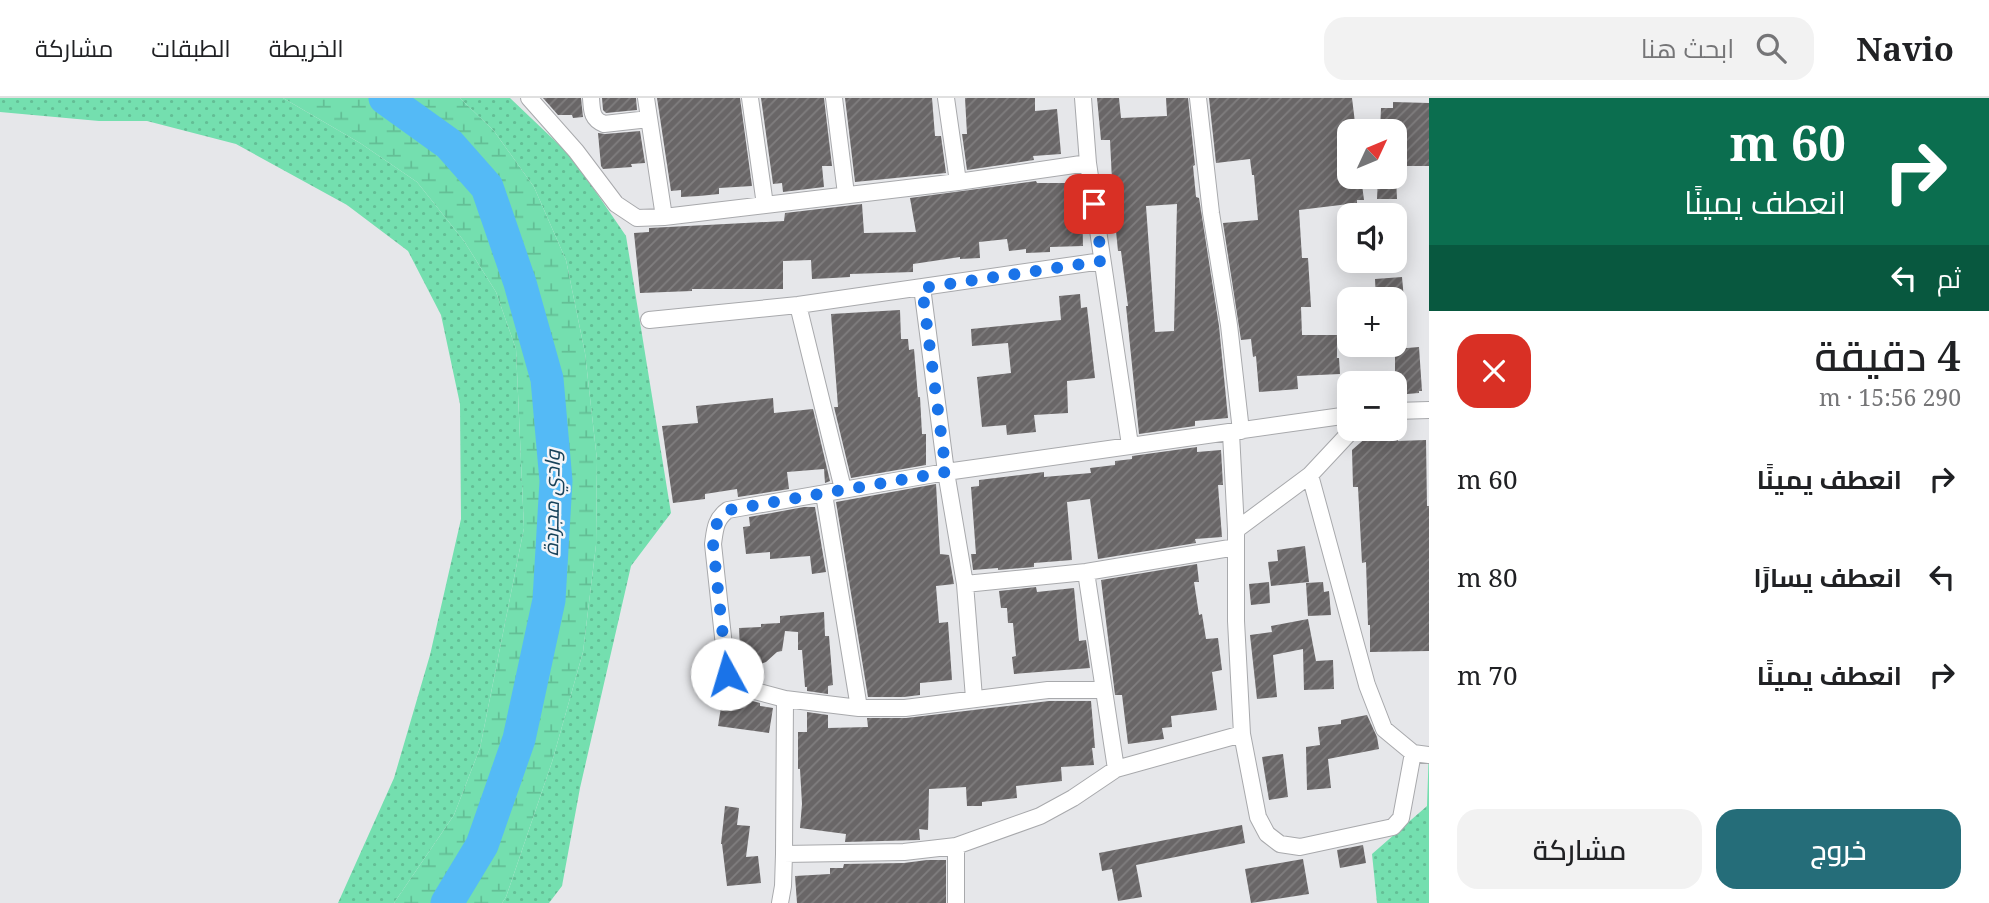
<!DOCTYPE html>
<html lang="ar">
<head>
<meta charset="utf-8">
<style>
  :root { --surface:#fff; --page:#f2f2f2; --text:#202124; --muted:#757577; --line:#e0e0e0; --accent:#256d79 }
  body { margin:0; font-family:"Noto Serif",Cairo,serif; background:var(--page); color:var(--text); direction:rtl; height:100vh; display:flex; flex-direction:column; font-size:26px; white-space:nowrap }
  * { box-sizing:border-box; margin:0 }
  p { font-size:23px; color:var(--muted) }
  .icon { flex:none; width:38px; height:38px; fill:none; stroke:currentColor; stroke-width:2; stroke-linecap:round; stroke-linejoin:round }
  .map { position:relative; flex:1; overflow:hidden; direction:ltr }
  .sheet { display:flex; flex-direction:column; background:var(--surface); width:560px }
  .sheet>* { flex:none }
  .hud { background:#0b6e4f; color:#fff; overflow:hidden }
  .needle { width:46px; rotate:46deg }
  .tools { position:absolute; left:1337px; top:21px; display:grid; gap:14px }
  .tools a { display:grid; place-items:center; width:70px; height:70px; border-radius:14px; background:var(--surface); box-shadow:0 4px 18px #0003; font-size:35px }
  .pin { position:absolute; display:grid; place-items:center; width:60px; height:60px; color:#fff; margin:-30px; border-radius:14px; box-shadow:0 4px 10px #0006 }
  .me { position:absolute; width:77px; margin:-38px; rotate:354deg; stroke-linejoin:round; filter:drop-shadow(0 0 5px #0008) }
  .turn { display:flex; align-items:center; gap:24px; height:147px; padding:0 28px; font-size:32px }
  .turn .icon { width:91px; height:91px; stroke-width:2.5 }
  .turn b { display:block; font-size:49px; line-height:60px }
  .then { display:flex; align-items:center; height:66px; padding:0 28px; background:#0003; gap:14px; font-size:26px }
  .round { display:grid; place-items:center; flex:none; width:74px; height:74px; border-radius:21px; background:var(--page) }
  .head { display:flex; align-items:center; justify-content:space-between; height:119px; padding:0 28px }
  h1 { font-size:42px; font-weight:600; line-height:52px }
  .primary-button { display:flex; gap:14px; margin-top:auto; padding:14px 28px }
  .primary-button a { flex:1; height:80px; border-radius:21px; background:var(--accent); color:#fff; font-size:28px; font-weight:600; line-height:80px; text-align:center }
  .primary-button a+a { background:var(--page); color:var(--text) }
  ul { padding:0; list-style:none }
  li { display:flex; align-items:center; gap:21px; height:98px; padding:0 28px }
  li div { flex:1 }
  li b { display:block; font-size:26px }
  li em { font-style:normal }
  header { display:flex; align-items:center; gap:42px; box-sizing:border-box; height:98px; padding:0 35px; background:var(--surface); border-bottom:2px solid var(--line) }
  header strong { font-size:33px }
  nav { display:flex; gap:38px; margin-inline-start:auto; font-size:24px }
  .search { width:490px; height:63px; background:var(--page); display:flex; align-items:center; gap:18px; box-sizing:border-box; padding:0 24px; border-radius:21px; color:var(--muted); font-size:26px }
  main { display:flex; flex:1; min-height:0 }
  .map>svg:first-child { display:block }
</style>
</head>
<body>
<header>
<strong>Navio</strong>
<div class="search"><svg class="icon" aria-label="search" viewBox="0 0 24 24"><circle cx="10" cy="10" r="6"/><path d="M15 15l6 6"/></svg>ابحث هنا</div>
<nav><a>الخريطة</a><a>الطبقات</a><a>مشاركة</a></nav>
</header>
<main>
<section class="sheet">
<div class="hud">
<div class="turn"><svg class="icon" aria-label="right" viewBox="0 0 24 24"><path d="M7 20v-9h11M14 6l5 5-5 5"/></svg><div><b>60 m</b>انعطف يمينًا</div></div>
<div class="then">ثم<svg class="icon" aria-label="left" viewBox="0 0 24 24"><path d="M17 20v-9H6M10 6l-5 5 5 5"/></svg></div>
</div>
<div class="head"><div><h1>4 دقيقة</h1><p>290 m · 15:56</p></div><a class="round" style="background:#d93025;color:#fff"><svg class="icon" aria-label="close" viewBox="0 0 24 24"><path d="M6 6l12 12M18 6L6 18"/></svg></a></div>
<ul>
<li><svg class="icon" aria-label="right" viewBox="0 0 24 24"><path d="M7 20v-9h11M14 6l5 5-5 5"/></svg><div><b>انعطف يمينًا</b></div><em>60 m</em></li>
<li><svg class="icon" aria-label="left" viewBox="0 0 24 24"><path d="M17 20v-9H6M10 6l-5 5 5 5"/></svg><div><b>انعطف يسارًا</b></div><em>80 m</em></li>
<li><svg class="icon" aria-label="right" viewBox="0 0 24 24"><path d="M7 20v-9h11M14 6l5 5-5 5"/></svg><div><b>انعطف يمينًا</b></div><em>70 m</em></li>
</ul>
<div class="primary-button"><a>خروج</a><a>مشاركة</a></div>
</section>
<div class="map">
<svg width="1429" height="805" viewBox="0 0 1429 805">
  <defs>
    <pattern id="grass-dots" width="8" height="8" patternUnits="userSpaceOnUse" patternTransform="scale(1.75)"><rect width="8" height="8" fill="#74dfaf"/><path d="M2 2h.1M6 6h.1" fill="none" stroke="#63be95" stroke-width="1.8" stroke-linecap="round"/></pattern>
    <pattern id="wetland-marsh" width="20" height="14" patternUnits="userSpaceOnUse" patternTransform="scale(1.75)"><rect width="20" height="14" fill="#74dfaf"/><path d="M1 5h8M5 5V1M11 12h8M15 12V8" fill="none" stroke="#63be95"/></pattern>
    <pattern id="building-hatch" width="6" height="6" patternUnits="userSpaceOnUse" patternTransform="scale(1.75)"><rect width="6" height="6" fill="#696667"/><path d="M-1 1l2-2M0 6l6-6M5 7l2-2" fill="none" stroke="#807e7f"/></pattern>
  </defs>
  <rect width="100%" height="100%" fill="#e6e7ea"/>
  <!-- grass -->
  <path fill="url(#grass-dots)" d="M0,0h283l77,45 57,39 47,59 32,51 20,57 8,179 -44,220 -26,67 -60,88h-56l56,-125 36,-123 31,-136 -1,-115 -19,-89 -33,-64 -61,-46 -111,-61 -89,-23h-48l-99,-9z
    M460,0h50l62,59 54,79 45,277 -40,53 -51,222 -18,98 -13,17h-47l4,-6 46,-135 31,-110 13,-107 1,-85 -12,-107 -19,-93 -32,-73 -40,-56z
    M1429,649v156h-52l-5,-49 55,-48z"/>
  <!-- wetland -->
  <path fill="url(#wetland-marsh)" d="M283,0h177l34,33 40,56 32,73 19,93 12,107 -1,85 -13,107 -31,110 -46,135 -4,6h-108l60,-88 26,-67 44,-220 -8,-179 -20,-57 -32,-51 -47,-59 -57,-39z"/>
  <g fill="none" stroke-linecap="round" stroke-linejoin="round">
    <!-- river -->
    <path stroke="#54baf6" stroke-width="33" d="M385,0l64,46 38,43 33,96 27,96 9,102 -7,119 -30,139 -37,106 -35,58"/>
  </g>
  <!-- building -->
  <path fill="url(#building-hatch)" fill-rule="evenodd" d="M543,0h38l2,19 -10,1 -1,-3h-14z
    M602,0h34l1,12 -31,3 -3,-3z
    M657,0h83l12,88 -33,2v6l-20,2 -18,1v-7l-10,1z
    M761,0h63l8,68h-10l2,21 -41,5 -1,-9 -9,1z
    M845,0h87l3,38h6l5,37 -91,9z
    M965,0h70v13l22,-2 4,45 -28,2 1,4 -67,10 -5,-36h5z
    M1097,0h22l2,20 46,-2 -1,-18h22l7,67 -2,1 3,31 3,1 20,128 9,92 -33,3v5l-56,8 -13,-128h2l-7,-55h-3l-5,-50 -3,-61h-9zM1177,106l-3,127 -19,1 -9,-126z
    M1209,0h143l4,33h-7v46h12l3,23h-7v3l-58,7 3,48h6l3,49h-10l1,28h35v23h2l1,16 -43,2 1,13 -39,3 -3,-36 -3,1 -2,-18 -10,1 -18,-117 35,-3 -4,-45h-2l-2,-16 -34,4z
    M1393,4l36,1v63h-34v-35h-15l1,-23h12z
    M640,33l5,32 -14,1 1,3 -29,2 -2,-3 -3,-33 7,1z
    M1378,79h18l1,22h-20z
    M1036,83l1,2h41v22h4l1,41 -33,1v5l-24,1v-4l-17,2 -2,-12 -28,3 1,16 -20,1v-2l-47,7v8l-63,2v3l-17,1 -21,1 -1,-19 -28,1v28h-91v2l-52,2 -6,-60 15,-1v-4l135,-7 1,-8 77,-9 2,29 52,-1 -6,-34z
    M1402,179l2,22h-28l-1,-20z
    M1080,196l1,14 6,-1 8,71 -28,3 1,32 -34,2 2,17 -29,3 -1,-10 -24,2 -5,-50 34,-4 -3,-30 -36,3 -1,-17 90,-9 -2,-24z
    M900,212l1,29h7l1,11 5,-1 4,48h2l2,37h4v31l-75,13 -17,-71h4l-7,-93z
    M1419,249l3,44h-3v2l-24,2v-46z
    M773,300l1,15 39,-4 17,72 -5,2 -1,-14 -37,3 2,17 -51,8 -1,-8 -32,5v5l-32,4 -11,-77 36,-3 -2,-17z
    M1395,328h2l1,15 28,-1 1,66h2v145l-59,1v-27h-2l-2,-63 -4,1 -4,-76h-5l-1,-37 24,-21h19z
    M1197,349v5l24,-2 2,35h-5l4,52 -27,2 1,4 -98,16 -8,-60 -23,3 5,58 -38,3v4l-36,3v-2l-25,2 -2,-16h5l-5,-67 8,-1v-6l65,-8v5l47,-4 -1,-5 25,-3v-4l17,-2v-3z
    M936,386l4,70 9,1 5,29 -18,2 3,37 9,-1 4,58 -32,3v12l-16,2h-36l-32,-195z
    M804,409h11l11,65 -14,2 -2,-18 -40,3v-7l-24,2 -3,-27 7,-1 -1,-9z
    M1305,448l4,36 -38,4 -3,-24 10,-1 -1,-11z
    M1197,466l2,18h-5l5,33 3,-1 4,25 12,-1 4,32 -10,2 5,38 -46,6 1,11 -10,1 2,11 -36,5 -6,-49h-7l-14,-115z
    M1269,484l1,21 -19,2 -2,-21z
    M1323,484l1,10 5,-1 2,24 -23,1 -2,-33z
    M1036,489l1,5 37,-4 5,53 7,-1 4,28 -76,6 -2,-17 4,-1 -3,-33h-5l-1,-15h-6l-2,-17z
    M824,514l1,24h4l4,49 -5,1v8l-21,-3v-4h-2l-3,-37h-4v-18l-13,-1 -3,20 -5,1 -11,10 -5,2 -14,-3 -2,-13 -5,1 -1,-21 22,-1v-3l19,-1v-7z
    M1308,521l8,42 17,-1 1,29 -30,1 -1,-41 -30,6 4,42 -20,2 -7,-64 22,-3 -1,-6z
    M733,598l27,7v3l13,2 -4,25 -51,-7 4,-25 10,1z
    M1049,603h42l4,47h-3l2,17 -33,2 1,14 -46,5 1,12 -35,4v4h-15l-1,-19 -37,2 -1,41 -9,-1 1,11 -75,2 1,-8 -46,-6 2,-24 -2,-35h-2v-37h9v-20l21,3v13l40,-1 -1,-9h39z
    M1367,617l10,22 2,12 -51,10 3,29 -24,2 -1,-43 14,-2 -2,-18 23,-3v-4z
    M1283,656l5,43 -19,3 -7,-43z
    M725,708l14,2 -2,17 13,1 -4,31 12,-1 3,27 -34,3 -5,-42h-1z
    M1242,727l3,18 -109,22 6,32 -24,4 -6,-32 -10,2 -3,-18z
    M1363,747l3,18 -26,5 -3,-18z
    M1303,761l6,35 -58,9 -6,-34z
    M927,762h19v43h-149l-2,-27 35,-2v-6h13l1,-4 60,-1z"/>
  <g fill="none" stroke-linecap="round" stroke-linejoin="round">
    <!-- minor casing -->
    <g stroke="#a8a9ac" stroke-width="18">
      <path id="minor" d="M529,0l47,53 40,53 21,14 27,-1 294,-35 130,-19
        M591,0c1,12 0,21 13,26l45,-5
        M646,0l18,119
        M750,0l15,107
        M834,0l12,96
        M946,0l12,84
        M1083,0l5,65 42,282
        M1198,0l13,115 18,112 12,106
        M922,189l24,185 19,112 9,114
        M798,207l45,184
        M649,222l149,-15 304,-44
        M1395,313l34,-1
        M1231,335l5,97v91l6,113 16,83 9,17 13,10 20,3 93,-20 8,-9 12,-65
        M1310,377l57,210 17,44 29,24 16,2
        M824,396l35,214
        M1236,432l74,-55 43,-46
        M1086,474l30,197
        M965,486l121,-12 150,-25
        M1103,592h-55l-143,18h-46l-74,-9 -49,-13 -9,-12 -14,-130c2,-14 2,-25 15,-34l218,-38 403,-57
        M784,756l120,-2 52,-6 84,-30 33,-18 43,-29 126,-35
        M780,805l3,-17 1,-32 1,-155
        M956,805v-57"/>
    </g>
    <!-- minor -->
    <use href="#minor" stroke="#fff" stroke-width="16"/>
  </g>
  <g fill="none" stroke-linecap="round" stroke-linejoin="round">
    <!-- route -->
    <path stroke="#1a73e8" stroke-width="12" stroke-dasharray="0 21.6" d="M727,576l-14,-130c2,-14 2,-25 15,-34l218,-38 -24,-184 180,-27 -8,-57"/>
  </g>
  <g text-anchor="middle" stroke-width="5" stroke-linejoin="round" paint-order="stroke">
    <!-- water labels -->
    <g font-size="21" font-style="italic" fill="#17425a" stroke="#f4f5f8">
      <text transform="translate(552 405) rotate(-89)" y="7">وادي مجردة</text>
    </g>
  </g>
</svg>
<div class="tools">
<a><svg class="needle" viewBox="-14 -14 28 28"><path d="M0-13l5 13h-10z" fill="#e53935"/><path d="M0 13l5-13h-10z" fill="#757577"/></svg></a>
<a><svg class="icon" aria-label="sound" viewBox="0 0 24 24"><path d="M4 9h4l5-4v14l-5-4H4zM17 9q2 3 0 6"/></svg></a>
<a>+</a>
<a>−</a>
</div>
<div class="pin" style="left:1094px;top:106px;background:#d93025"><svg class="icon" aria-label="arrive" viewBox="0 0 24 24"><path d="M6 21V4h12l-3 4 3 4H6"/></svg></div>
<svg class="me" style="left:727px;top:576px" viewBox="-20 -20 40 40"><circle r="19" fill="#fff"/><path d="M0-13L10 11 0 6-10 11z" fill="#1a73e8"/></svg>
</div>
</main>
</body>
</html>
